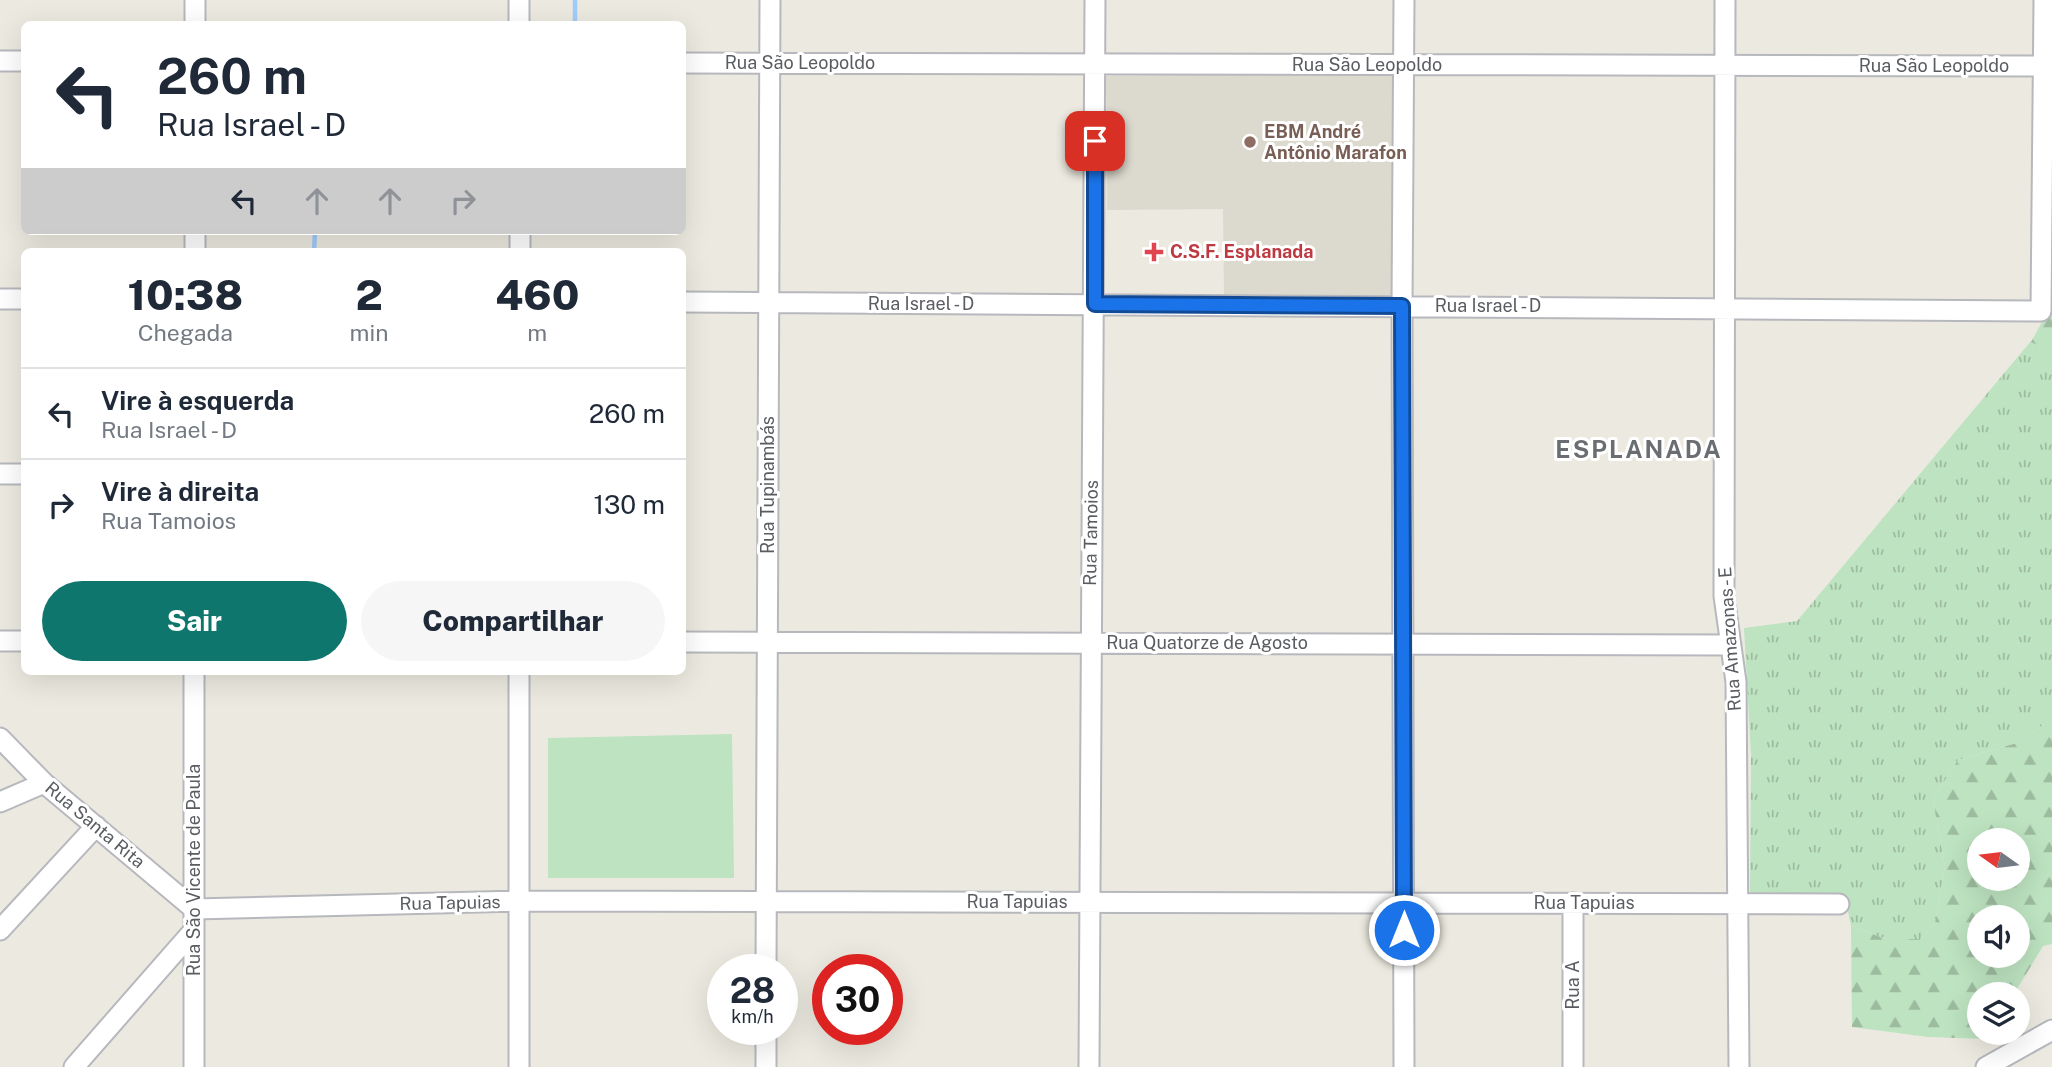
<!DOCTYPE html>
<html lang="pt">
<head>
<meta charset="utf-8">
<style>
  :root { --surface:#fff; --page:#f6f6f7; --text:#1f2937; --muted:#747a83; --line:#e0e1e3; --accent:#0f766e }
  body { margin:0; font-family:"Public Sans",sans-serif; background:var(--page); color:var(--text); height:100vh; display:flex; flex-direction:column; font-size:26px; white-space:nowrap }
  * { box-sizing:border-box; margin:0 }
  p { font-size:23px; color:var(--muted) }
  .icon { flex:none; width:38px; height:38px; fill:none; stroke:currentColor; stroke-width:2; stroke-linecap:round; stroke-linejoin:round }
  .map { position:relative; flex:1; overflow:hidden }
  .panel { position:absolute; left:21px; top:248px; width:665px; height:427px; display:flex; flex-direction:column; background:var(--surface); border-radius:10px; box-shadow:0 7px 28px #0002 }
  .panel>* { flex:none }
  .guide { position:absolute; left:21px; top:21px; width:665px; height:214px; border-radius:10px; box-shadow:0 7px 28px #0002; background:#fff; color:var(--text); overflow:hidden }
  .needle { width:46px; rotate:284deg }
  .tools { position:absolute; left:1967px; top:828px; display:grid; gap:14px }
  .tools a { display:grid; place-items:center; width:63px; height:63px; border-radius:50%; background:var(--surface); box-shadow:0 7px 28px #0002; font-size:35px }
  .speed { position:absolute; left:707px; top:954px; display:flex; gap:14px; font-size:35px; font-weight:700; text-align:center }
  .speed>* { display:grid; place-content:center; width:91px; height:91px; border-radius:50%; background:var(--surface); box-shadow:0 7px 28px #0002; line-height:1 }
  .speed small { font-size:18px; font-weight:400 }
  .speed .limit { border:10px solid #d22; background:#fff; color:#111 }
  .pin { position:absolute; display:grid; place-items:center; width:60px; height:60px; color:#fff; margin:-30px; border-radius:14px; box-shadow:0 4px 10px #0006 }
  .me { position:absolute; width:77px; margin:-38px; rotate:0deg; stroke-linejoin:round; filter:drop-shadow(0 0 5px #0008) }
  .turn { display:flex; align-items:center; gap:24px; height:147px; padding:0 21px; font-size:32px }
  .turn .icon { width:91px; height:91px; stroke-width:2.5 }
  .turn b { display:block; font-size:49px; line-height:60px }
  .lanes { display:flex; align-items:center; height:66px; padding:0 21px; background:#0003; justify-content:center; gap:35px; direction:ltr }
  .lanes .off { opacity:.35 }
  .eta { display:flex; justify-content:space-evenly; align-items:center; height:119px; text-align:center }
  .eta b { font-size:42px; font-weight:800; line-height:49px }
  .cta { display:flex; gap:14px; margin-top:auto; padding:14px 21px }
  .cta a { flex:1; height:80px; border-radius:42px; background:var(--accent); color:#fff; font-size:28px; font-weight:800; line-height:80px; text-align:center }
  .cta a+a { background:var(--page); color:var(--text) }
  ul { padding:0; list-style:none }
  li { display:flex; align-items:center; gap:21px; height:91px; padding:0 21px; border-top:2px solid var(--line) }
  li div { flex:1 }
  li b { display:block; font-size:26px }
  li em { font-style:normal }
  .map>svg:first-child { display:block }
</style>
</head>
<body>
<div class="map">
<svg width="2052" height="1067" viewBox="0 0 2052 1067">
  <defs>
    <pattern id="grass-tufts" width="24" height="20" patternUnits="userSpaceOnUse" patternTransform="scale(1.75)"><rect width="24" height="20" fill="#bde3c0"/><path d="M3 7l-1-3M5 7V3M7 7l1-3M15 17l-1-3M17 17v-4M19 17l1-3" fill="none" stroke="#9dbb9f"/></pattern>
    <pattern id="forest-firs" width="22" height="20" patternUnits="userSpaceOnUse" patternTransform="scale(1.75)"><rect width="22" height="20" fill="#bde3c0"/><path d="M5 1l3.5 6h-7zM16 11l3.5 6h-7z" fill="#9dbb9f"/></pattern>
  </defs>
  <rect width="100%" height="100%" fill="#eceae0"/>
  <!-- education -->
  <path fill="#dcd9ce" d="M1393,73l1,222 -170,2 -1,-88 -116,1 -1,-134z"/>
  <!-- grass -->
  <path fill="url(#grass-tufts)" d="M2031,341l21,12v365l-32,24 -62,18 -25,39 12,67 -10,57 -15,16h-34l-35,-13 -6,-29 -20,-3 -75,-2 1,-137 -7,-127 53,-7z"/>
  <!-- forest -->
  <path fill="url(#forest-firs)" fill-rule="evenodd" d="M2052,94v259l-21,-11 17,-31z
    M2052,718v226l-9,2 -29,48h-35v38l10,1 -4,6 -57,-2 -76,-10 -1,-101 35,13h34l15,-16 10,-57 -12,-67 25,-39 62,-18zM1979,840h39v38h-39zM1979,917h39v39h-39z"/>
  <!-- garden -->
  <path fill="#bde3c0" d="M732,734l2,144h-186v-140z"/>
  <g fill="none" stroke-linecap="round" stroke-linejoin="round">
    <!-- stream -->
    <path stroke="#a0ccfc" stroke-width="4.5" d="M575,24v-24
      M314,252l1,-21"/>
    <!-- street casing -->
    <g stroke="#b6b8bd" stroke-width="23">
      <path id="street" d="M519,0v24
        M1404,0l-2,306 2,761
        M1725,0l-1,596 12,86 3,385
        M195,24v-24
        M0,61h24
        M682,63l1370,3
        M520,231v21
        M195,252v-21
        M0,299h24
        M682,302l1359,9 3,-311
        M0,474h24
        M0,641h24
        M682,642l1049,3
        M0,738l44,45 150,126 325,-8 1320,3
        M0,802l44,-19
        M1573,903v164
        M0,930l96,-104
        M766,970l4,-970
        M74,1067l120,-137
        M194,1067v-395
        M519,1067v-395
        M766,1067v-38
        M1089,1067c1,-356 5,-711 6,-1067
        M1986,1067l66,-37"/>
    </g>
    <!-- street -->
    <use href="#street" stroke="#fff" stroke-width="19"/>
  </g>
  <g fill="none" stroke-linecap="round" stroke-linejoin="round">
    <!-- route casing -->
    <g stroke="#114b97" stroke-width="18">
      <path id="route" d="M1095,141v163l307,2 2,624"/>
    </g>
    <!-- route -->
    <use href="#route" stroke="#1a73e8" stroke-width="12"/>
  </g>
  <!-- markers -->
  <circle fill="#8d6e63" stroke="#fff" stroke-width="2.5" cx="1250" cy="142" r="7"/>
  <path fill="#e0444e" stroke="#fff" stroke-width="2.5" d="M1150.5 241.5h7v7h7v7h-7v7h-7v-7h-7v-7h7z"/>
  <g text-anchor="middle" stroke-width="6" stroke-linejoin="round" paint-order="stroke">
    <!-- street labels -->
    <g font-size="18" fill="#595c61" stroke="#fff">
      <text x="800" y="69">Rua São Leopoldo</text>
      <text x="1367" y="71">Rua São Leopoldo</text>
      <text x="1934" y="72">Rua São Leopoldo</text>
      <text x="921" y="310">Rua Israel - D</text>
      <text x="1488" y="312">Rua Israel - D</text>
      <text transform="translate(768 485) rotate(-90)" y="6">Rua Tupinambás</text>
      <text transform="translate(1091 533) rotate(-89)" y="6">Rua Tamoios</text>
      <text transform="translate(1730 639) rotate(-94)" y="6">Rua Amazonas - E</text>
      <text x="1207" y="649">Rua Quatorze de Agosto</text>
      <text transform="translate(95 825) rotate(40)" y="6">Rua Santa Rita</text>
      <text transform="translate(194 870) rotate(-90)" y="6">Rua São Vicente de Paula</text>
      <text x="1017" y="908">Rua Tapuias</text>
      <text transform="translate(450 903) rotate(-1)" y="6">Rua Tapuias</text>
      <text x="1584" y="909">Rua Tapuias</text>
      <text transform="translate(1573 985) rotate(-90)" y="6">Rua A</text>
    </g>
    <!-- education labels -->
    <g font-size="18" font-weight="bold" fill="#785e54" stroke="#fff" text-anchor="start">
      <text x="1264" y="138">EBM André<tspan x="1264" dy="21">Antônio Marafon</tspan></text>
    </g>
    <!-- health labels -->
    <g font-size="18" font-weight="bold" fill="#be3a42" stroke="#fff" text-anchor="start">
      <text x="1170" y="258">C.S.F. Esplanada</text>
    </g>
    <!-- district labels -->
    <g font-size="24" font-weight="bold" letter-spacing="2" fill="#6a6e73" stroke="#fff">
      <text x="1639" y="458">ESPLANADA</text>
    </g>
  </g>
</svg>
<div class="tools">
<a><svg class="needle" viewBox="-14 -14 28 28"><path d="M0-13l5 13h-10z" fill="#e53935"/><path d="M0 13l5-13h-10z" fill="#747a83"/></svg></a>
<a><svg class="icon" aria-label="sound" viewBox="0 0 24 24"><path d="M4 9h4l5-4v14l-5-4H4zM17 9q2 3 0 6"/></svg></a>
<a><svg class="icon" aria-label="layers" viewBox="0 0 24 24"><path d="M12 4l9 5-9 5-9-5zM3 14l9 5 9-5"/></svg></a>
</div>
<div class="speed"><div>28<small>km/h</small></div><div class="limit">30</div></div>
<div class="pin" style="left:1095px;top:141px;background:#d93025"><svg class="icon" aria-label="arrive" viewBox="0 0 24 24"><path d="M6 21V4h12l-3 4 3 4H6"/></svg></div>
<svg class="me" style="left:1404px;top:930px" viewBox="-20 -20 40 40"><circle r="17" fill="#1a73e8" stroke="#fff" stroke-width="3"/><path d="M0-11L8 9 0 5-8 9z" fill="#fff"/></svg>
<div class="guide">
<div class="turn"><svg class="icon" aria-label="left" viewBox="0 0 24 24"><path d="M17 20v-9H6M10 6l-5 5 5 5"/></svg><div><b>260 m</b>Rua Israel - D</div></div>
<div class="lanes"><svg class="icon" aria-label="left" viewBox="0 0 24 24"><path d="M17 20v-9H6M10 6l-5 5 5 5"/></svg><svg class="icon off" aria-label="ahead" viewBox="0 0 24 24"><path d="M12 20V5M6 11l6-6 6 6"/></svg><svg class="icon off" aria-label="ahead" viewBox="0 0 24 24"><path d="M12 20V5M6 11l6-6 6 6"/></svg><svg class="icon off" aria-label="right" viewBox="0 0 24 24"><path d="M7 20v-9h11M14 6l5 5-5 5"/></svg></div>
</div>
<section class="panel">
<div class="eta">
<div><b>10:38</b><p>Chegada</p></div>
<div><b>2</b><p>min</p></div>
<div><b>460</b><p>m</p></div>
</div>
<ul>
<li><svg class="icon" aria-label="left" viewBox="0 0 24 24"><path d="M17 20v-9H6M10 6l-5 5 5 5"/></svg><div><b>Vire à esquerda</b><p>Rua Israel - D</p></div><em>260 m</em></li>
<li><svg class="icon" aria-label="right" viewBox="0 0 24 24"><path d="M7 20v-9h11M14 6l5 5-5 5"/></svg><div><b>Vire à direita</b><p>Rua Tamoios</p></div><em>130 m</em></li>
</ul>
<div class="cta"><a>Sair</a><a>Compartilhar</a></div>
</section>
</div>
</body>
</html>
